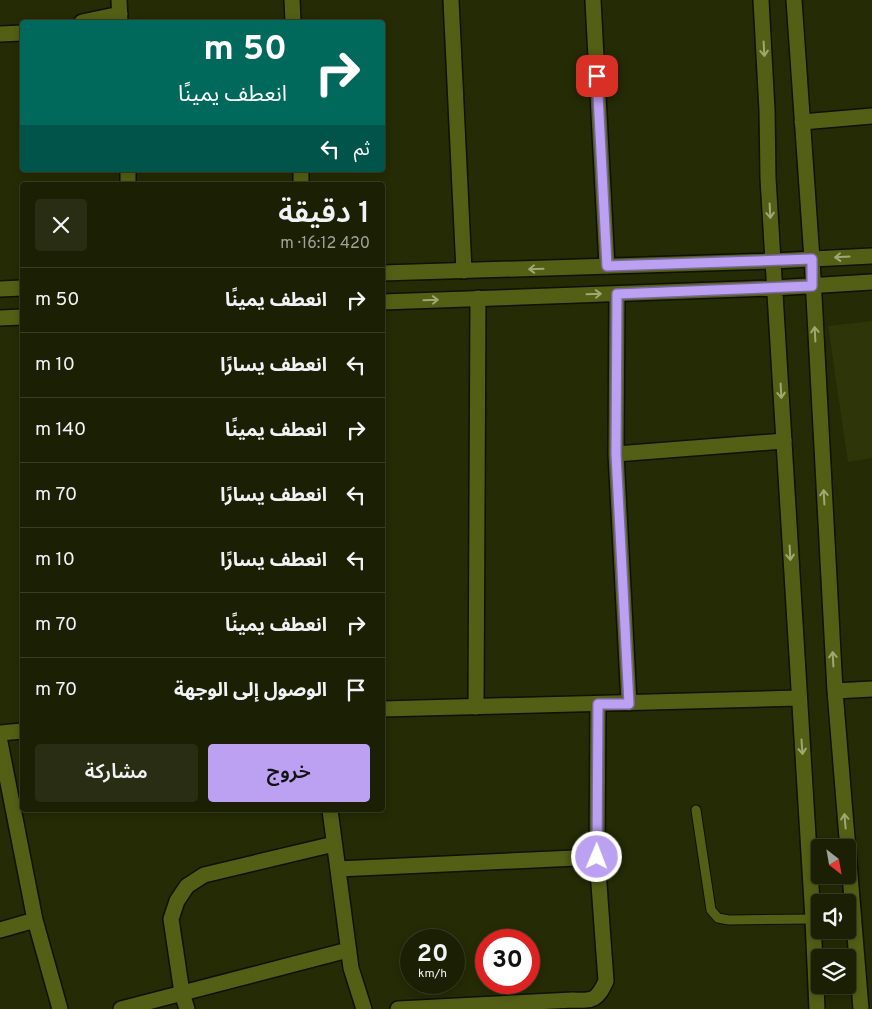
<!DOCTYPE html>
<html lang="ar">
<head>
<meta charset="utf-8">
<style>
  :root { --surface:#1b2004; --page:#282d13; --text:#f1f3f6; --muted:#a0a39a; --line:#393e26; --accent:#bca0f2 }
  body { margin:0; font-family:Overpass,"Noto Sans Arabic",sans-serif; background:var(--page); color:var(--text); direction:rtl; height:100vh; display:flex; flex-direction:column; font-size:19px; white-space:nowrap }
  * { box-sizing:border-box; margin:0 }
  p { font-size:16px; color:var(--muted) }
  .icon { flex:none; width:28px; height:28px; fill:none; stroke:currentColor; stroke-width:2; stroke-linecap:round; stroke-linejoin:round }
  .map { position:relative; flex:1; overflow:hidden; direction:ltr }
  .side { position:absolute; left:20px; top:182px; width:365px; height:630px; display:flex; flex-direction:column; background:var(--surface); border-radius:5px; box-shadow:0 2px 8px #0003,0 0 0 1px var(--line); direction:rtl }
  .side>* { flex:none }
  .top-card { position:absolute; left:20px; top:20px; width:365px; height:152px; border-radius:5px; box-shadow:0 2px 8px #0003,0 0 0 1px var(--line); direction:rtl; background:#00695c; color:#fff; overflow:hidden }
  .needle { width:32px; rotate:149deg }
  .tools { position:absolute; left:811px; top:839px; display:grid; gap:10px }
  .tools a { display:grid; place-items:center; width:45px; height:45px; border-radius:5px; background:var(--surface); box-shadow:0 2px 8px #0003,0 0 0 1px var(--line); font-size:25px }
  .speed { position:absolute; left:400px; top:929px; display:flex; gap:10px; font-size:25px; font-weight:700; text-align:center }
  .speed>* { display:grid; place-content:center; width:65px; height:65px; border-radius:50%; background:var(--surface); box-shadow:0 2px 8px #0003,0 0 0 1px var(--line); line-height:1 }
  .speed small { font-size:12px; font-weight:400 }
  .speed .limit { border:8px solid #d22; background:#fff; color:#111 }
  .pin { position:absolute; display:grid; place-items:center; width:42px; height:42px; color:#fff; margin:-21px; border-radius:10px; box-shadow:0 2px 8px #0006 }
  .me { position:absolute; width:55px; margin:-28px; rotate:1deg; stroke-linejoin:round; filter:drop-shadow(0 0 4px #0008) }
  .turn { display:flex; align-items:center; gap:18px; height:105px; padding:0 15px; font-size:22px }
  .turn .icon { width:65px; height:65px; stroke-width:2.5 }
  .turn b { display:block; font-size:35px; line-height:42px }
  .then { display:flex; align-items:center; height:48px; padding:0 15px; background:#0003; gap:10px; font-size:19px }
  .round { display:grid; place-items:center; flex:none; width:52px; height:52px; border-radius:5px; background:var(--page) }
  .overview { display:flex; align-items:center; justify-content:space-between; height:85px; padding:0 15px }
  h1 { font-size:30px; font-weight:600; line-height:38px }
  .cta { display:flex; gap:10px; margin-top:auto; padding:10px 15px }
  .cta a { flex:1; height:58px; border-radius:5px; background:var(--accent); color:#111; font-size:20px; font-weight:600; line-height:58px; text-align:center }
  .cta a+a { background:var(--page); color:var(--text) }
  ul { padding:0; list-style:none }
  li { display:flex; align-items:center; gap:15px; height:65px; padding:0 15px; border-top:1px solid var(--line) }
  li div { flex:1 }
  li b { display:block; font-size:19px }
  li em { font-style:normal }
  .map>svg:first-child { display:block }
</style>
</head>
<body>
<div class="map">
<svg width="872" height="1009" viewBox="0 0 872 1009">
  <rect width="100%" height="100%" fill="#242b05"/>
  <!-- built -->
  <path fill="#2d3509" d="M872,321v137l-24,4 -20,-136z"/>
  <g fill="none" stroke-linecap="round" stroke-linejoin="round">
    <!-- lane casing -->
    <g stroke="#0e1201" stroke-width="11">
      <path id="lane" d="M696,810l15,100 7,8 11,2 84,-1"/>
    </g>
    <!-- street casing -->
    <g stroke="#0e1201" stroke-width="18">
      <path id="street" d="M119,0l1,22
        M292,0l1,22
        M451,0l13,271
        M593,0l14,266
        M82,22l38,-8
        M0,34l22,-1
        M802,122l70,-6
        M128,170v15
        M301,170v15
        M617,294l-1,160 13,249
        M616,454l168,-13
        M476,707l2,-409
        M0,742l35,178 25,89
        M330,810l21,158 13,41
        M338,869l259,-12
        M0,930l35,-10
        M121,1009l227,-59
        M187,1009l-5,-16 -11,-74 6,-18 10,-15 17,-11 130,-31
        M398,1009l175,-9c21,1 24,0 33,-19l-9,-124 1,-153"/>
    </g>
    <!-- secondary casing -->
    <g stroke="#0e1201" stroke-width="18">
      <path id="secondary" d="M761,0l6,110 1,68 5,83 40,658 4,90
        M794,0l18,259 23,432 26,318
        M382,273l391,-12 99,-5
        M0,289l22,-1
        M382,302l392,-14 98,-6
        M0,318l22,-1
        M835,691l37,-2
        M382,709l417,-11
        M0,733l22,-2"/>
    </g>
    <!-- lane -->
    <use href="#lane" stroke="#525f14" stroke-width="9"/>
    <!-- street -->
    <use href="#street" stroke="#525f14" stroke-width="15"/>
    <!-- secondary -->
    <use href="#secondary" stroke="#525f14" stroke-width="15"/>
  </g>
  <!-- one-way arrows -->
  <defs><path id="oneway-shaft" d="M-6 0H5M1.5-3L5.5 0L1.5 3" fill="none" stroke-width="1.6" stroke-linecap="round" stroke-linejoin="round" transform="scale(1.25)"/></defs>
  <g stroke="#9ea871">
    <use href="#oneway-shaft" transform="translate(764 49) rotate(87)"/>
    <use href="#oneway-shaft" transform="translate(770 211) rotate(87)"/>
    <use href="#oneway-shaft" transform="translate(842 257) rotate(177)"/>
    <use href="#oneway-shaft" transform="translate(536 269) rotate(178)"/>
    <use href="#oneway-shaft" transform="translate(594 294) rotate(-2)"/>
    <use href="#oneway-shaft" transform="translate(431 300) rotate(-2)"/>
    <use href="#oneway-shaft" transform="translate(815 334) rotate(-93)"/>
    <use href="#oneway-shaft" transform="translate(781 391) rotate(87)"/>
    <use href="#oneway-shaft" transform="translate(824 497) rotate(-93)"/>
    <use href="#oneway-shaft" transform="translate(790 553) rotate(87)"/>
    <use href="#oneway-shaft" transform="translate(833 659) rotate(-93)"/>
    <use href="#oneway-shaft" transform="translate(802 747) rotate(86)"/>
    <use href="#oneway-shaft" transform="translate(845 821) rotate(-95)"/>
  </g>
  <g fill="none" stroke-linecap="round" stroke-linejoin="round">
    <!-- route casing -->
    <g stroke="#7a689d" stroke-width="12">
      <path id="route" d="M597,857l1,-153h31l-13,-250 1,-160 195,-8v-27l-205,7 -10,-190"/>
    </g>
    <!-- route -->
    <use href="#route" stroke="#bca0f2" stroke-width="9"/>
  </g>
</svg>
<div class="tools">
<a><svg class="needle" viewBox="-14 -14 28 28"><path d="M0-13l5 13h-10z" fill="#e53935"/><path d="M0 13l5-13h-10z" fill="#a0a39a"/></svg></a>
<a><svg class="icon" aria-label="sound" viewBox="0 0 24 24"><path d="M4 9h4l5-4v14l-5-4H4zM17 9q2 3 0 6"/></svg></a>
<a><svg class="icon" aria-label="layers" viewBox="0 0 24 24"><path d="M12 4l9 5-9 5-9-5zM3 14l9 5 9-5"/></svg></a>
</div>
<div class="speed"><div>20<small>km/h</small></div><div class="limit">30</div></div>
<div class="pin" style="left:597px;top:76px;background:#d93025"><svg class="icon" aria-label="arrive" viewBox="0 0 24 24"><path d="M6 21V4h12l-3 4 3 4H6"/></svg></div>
<svg class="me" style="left:597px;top:857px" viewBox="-20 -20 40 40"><circle r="17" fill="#bca0f2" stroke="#fff" stroke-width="3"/><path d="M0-11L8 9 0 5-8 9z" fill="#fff"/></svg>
<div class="top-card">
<div class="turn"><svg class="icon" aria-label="right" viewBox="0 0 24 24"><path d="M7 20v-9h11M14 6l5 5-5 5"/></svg><div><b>50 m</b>انعطف يمينًا</div></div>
<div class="then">ثم<svg class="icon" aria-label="left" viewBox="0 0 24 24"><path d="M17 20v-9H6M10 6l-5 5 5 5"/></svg></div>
</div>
<section class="side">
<div class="overview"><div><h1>1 دقيقة</h1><p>420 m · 16:12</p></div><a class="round"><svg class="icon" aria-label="close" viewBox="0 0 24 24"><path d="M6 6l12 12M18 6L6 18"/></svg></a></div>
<ul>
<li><svg class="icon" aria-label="right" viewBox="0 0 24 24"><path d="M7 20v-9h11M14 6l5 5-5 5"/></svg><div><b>انعطف يمينًا</b></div><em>50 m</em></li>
<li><svg class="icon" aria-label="left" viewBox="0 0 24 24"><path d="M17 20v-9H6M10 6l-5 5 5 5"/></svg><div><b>انعطف يسارًا</b></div><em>10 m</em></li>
<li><svg class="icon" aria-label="right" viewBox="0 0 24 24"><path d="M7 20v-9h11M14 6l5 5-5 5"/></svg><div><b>انعطف يمينًا</b></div><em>140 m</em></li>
<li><svg class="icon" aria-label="left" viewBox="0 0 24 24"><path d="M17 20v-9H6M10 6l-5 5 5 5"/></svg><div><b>انعطف يسارًا</b></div><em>70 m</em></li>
<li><svg class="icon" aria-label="left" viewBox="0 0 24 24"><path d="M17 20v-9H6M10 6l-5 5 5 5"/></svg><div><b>انعطف يسارًا</b></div><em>10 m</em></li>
<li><svg class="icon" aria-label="right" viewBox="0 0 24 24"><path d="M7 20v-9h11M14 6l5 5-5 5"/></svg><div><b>انعطف يمينًا</b></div><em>70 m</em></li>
<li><svg class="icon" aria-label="arrive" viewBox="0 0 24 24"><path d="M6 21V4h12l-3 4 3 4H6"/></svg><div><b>الوصول إلى الوجهة</b></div><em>70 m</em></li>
</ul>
<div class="cta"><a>خروج</a><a>مشاركة</a></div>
</section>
</div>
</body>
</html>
